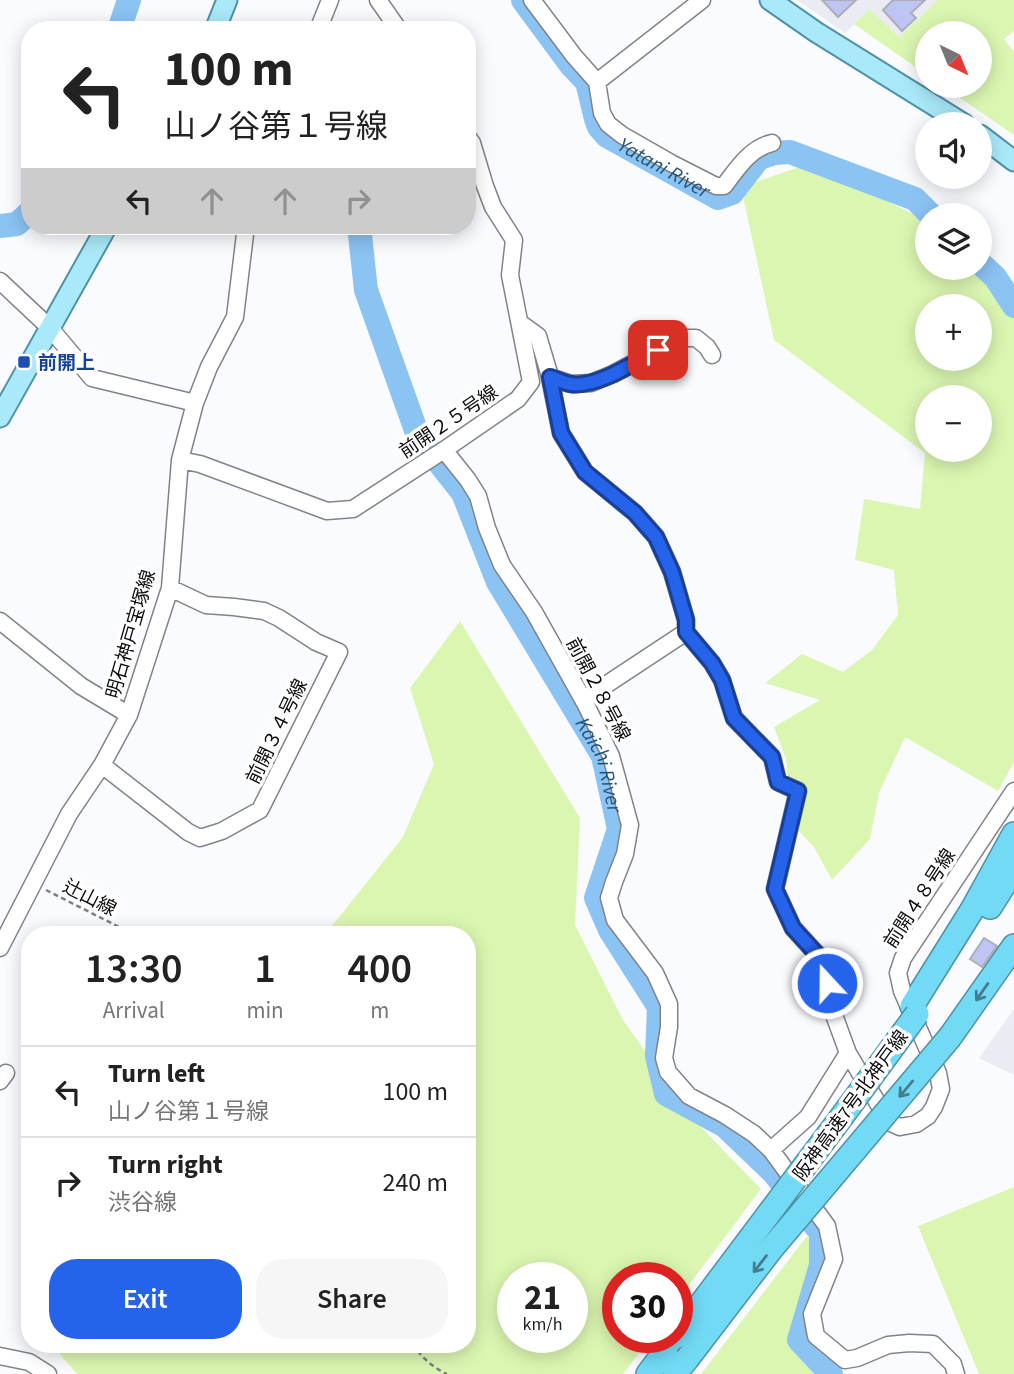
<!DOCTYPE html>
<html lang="en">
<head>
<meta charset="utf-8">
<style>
  :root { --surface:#fff; --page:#f6f6f6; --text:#222; --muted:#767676; --line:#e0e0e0; --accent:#2563eb }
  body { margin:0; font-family:"Source Sans 3","Noto Sans JP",sans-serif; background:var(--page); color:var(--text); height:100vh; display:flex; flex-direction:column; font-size:26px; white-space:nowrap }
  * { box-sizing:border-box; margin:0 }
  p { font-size:23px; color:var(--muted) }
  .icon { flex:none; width:38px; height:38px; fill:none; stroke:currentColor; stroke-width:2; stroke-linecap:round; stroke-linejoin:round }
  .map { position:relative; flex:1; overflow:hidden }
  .side { position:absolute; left:21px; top:926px; width:455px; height:427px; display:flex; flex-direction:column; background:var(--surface); border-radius:28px; box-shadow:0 4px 18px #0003 }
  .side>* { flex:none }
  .banner { position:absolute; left:21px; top:21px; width:455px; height:214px; border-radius:28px; box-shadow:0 4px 18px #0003; background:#fff; color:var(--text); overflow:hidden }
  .needle { width:46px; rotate:137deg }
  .controls { position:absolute; left:915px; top:21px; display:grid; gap:14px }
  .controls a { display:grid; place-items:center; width:77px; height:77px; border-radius:50%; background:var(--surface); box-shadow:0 4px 18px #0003; font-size:35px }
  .speed { position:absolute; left:497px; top:1262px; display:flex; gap:14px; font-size:35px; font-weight:700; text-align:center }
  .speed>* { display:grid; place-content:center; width:91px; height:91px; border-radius:50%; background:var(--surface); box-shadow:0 4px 18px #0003; line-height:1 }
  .speed small { font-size:18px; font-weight:400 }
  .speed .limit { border:10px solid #d22; background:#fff; color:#111 }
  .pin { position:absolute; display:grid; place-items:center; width:60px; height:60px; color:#fff; margin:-30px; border-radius:14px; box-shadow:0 4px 10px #0006 }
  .me { position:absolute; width:77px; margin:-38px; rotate:339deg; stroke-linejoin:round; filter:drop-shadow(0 0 5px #0008) }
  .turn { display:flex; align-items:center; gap:24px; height:147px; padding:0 28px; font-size:32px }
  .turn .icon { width:91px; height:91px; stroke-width:2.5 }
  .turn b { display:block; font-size:49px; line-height:60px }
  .lanes { display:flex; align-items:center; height:66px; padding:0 28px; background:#0003; justify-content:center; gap:35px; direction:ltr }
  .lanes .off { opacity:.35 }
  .eta { display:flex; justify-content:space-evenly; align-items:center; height:119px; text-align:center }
  .eta b { font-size:42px; font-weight:600; line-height:49px }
  .action { display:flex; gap:14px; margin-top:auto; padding:14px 28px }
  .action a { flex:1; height:80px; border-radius:28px; background:var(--accent); color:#fff; font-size:28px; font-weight:600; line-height:80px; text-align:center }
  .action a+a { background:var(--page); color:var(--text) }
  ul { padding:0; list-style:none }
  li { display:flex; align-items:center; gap:21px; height:91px; padding:0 28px; border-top:2px solid var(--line) }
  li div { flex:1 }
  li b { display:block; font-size:26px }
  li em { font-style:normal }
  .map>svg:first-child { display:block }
</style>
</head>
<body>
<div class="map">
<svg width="1014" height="1374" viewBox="0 0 1014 1374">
  <rect width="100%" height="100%" fill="#fafbff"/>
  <!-- built -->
  <path fill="#eaebf3" d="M797,0h141l-39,37 -29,-28 -25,24z
    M1014,1009v66l-35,-17z"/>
  <!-- green -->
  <path fill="#dbf6b1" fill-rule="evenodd" d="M938,0h76v31l-10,8 10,13v83l-71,-49h37v-53h-52l-1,42 -73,-51 16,-15 29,28z
    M811,163l116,58 1,47h50l36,35v459l-16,29 -93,-54 -26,56 -9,46 -38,41 -18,-33 -21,-22 -7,-66 -12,-32 46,-27 -55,-17 37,-29 41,18 29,-22 26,-35 -4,-45 -39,-10 9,-61 56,10 5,-56 -151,-113 -33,-153zM928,306h52v53h-52zM928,397h52v53h-52z
    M460,621l120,197 -5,107 48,95 75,104 63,65 -84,112v-23h-59v59h33l-28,37h-546l-26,-30h416v-410h-154l14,-2 76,-95 31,-73 -24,-76zM513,1278h59v59h-59z
    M1014,1187v187h-35l-61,-148z
    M807,1236l10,11 -15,84 17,43h-118z"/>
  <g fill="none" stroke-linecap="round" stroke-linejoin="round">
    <!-- river -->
    <g stroke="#8bc3f3" stroke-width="24">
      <path id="s1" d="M523,0l48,65 16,17 9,37 3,8 8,9 111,62 14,-5 27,-35 15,-5 16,-1 125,47 16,16"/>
      <path d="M119,30l10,-30"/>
      <path d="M0,226l17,-2 13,-12"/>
      <path id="s2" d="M359,226l7,64 52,146 45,57 35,89 105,174 16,73 -23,69 14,32 49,77 -2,49 9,38 59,32 49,47 47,60v32l-22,75 32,34"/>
      <path d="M980,263l15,14 19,29"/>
    </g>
  </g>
  <!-- building -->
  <path fill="#bec4f4" stroke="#adaeb5" stroke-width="2" d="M822,0h34l-18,17z
    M893,0h32l-14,13 5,5 -14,13 -19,-21z
    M984,938l13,8 -15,21 -12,-8z"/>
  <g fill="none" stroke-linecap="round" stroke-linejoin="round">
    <!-- minor casing -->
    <g stroke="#828289" stroke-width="19">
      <path id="minor" d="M378,0l21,30
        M532,0l42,56 23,26 5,31 6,11 14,11 49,28 45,23h8c13,-17 26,-38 48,-43
        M318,30l12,-30
        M597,82l105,-82
        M0,281l50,47 42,50 103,25
        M520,323l18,13 11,37 12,60 24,39 50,41 21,24 16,35 14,48v12l26,31 10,17 12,38 38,39 6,25 20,9 -23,98 18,39 31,34 6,42 18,49 41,69 11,5 16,-3 12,-8 6,-9 7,-18 -3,-16 -36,-82 -4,-18 5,-15 111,-167
        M550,377l21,7 20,-1 22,-9 68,-36h15l11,9 5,8
        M444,450l24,30 10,16 9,32 15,37 32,47 51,91 26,53 19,69 -5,29 -11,28 -5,16 6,22 40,53 14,31v23l-5,31 4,14 21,24 36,19 29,19 17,16 56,76 7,33 -22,55 4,22 29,24 12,-2 31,-13 21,-2 24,1 20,20 3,10
        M180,460l20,4 127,47 26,-2 91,-59 74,-51 13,-17 -21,-107 4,-35 -21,-33 -8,-21 -13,-43 -5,-7
        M0,621l81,65 48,29
        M583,700l103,-68
        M102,765l86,67 12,6 22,-7 38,-21 79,-158 -23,-10 -37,-24 -15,-7 -30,-4 -28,-2 -36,-17
        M0,948l69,-134 33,-49 27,-50 41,-127 10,-128 15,-57 14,-36 26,-50 11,-91
        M0,1081l6,-8
        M771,1150l37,-33 40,-64
        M0,1356l29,6 19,12"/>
    </g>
    <!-- major casing -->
    <g stroke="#4e92a4" stroke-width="23">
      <path id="major" d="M770,0l46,32 148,92
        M215,30l12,-30
        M980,135l34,26
        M0,417l107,-191"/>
    </g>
    <!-- highway casing -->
    <g stroke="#4e92a4" stroke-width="26">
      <path id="highway" d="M990,907l24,-38
        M912,1006l60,-96 42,-76
        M950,1037l64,-91
        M648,1374l28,-37
        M675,1374l12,-15"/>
    </g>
    <!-- path -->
    <path stroke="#7e7f82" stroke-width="2.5" stroke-dasharray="5 3.5" stroke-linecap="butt" d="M46,890l87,44
      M413,1344c8,13 20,24 34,30"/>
    <!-- minor -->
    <use href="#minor" stroke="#fff" stroke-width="16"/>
    <!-- major -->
    <use href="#major" stroke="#aae9f9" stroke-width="19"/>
    <!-- highway -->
    <use href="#highway" stroke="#72daf5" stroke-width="23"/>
    <!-- highway-bridge casing -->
    <g stroke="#4e92a4" stroke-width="26" stroke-linecap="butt">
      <path id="highway-bridge" d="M677,1336l166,-221 74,-101
        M687,1359l85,-111 178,-211"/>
    </g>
    <!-- highway-bridge -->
    <use href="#highway-bridge" stroke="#72daf5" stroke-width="23"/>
  </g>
  <!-- one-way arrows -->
  <defs><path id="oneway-shaft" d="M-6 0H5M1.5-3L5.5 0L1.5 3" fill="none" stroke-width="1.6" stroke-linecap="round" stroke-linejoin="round" transform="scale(1.75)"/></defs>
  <g stroke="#447d8e">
    <use href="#oneway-shaft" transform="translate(982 992) rotate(125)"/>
    <use href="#oneway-shaft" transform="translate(906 1089) rotate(130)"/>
    <use href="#oneway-shaft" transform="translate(760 1264) rotate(128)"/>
  </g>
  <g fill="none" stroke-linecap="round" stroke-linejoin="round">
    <!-- route casing -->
    <g stroke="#184099" stroke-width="18">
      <path id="route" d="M658,350c-23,12 -61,38 -87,34 -7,-1 -14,-5 -21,-7l11,56 24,39 50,41 21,24 16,35 14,48v12l26,31 10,17 12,38 38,39 6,25 20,9 -23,98 18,39 31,34 3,21"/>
    </g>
    <!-- route -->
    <use href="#route" stroke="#2563eb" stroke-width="12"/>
  </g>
  <!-- markers -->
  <rect fill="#1a4fb4" stroke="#fff" stroke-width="2.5" x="17" y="355" width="14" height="14" rx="3.5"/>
  <g text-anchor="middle" stroke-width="7" stroke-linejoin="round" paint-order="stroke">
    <!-- transit labels -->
    <g font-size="19" font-weight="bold" fill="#164399" stroke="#fff" text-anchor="start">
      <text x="38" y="369">前開上</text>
    </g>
    <!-- street labels -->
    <g font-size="19" fill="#0c0c0f" stroke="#fff">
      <text transform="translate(448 421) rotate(-34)" y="7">前開２５号線</text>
      <text transform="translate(130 634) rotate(-74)" y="7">明石神戸宝塚線</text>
      <text transform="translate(599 689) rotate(62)" y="7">前開２８号線</text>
      <text transform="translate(276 731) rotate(-64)" y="7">前開３４号線</text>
      <text transform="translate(90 897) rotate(27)" y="7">辻山線</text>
      <text transform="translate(919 898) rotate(-57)" y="7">前開４８号線</text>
      <text transform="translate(850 1105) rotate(-54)" y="7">阪神高速7号北神戸線</text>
    </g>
    <!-- water labels -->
    <g font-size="21" font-style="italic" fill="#21547c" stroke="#fff">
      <text dy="7" stroke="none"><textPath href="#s1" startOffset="228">Yatani River</textPath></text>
      <text dy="7" stroke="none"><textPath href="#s2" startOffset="598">Kaichi River</textPath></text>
    </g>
  </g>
</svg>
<div class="controls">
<a><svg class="needle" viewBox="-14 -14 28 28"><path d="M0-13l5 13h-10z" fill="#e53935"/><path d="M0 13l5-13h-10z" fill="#767676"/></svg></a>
<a><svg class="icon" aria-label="sound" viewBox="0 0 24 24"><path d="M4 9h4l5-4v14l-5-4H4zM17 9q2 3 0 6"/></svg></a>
<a><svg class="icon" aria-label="layers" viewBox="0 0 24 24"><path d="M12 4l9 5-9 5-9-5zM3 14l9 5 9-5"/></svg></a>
<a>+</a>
<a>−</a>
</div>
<div class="speed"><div>21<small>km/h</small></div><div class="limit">30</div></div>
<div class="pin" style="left:658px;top:350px;background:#d93025"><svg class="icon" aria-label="arrive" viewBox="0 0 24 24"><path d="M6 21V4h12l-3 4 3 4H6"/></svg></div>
<svg class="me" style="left:827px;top:983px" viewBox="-20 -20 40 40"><circle r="17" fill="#2563eb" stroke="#fff" stroke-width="3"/><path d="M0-11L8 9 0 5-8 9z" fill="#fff"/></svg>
<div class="banner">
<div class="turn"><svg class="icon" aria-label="left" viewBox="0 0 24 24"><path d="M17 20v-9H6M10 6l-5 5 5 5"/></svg><div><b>100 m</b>山ノ谷第１号線</div></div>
<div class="lanes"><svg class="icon" aria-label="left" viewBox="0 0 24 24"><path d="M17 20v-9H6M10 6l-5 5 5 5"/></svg><svg class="icon off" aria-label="ahead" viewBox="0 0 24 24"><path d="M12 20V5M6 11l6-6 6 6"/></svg><svg class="icon off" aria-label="ahead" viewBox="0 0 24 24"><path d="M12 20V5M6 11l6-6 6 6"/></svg><svg class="icon off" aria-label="right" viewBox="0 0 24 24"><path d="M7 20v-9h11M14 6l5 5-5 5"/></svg></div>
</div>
<section class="side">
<div class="eta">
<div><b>13:30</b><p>Arrival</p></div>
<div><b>1</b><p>min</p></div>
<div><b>400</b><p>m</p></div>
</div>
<ul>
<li><svg class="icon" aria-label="left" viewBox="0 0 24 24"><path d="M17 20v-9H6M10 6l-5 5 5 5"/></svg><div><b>Turn left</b><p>山ノ谷第１号線</p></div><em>100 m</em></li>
<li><svg class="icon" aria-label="right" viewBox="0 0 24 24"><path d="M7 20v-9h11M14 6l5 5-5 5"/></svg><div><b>Turn right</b><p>渋谷線</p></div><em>240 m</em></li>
</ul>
<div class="action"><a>Exit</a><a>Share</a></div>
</section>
</div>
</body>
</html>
